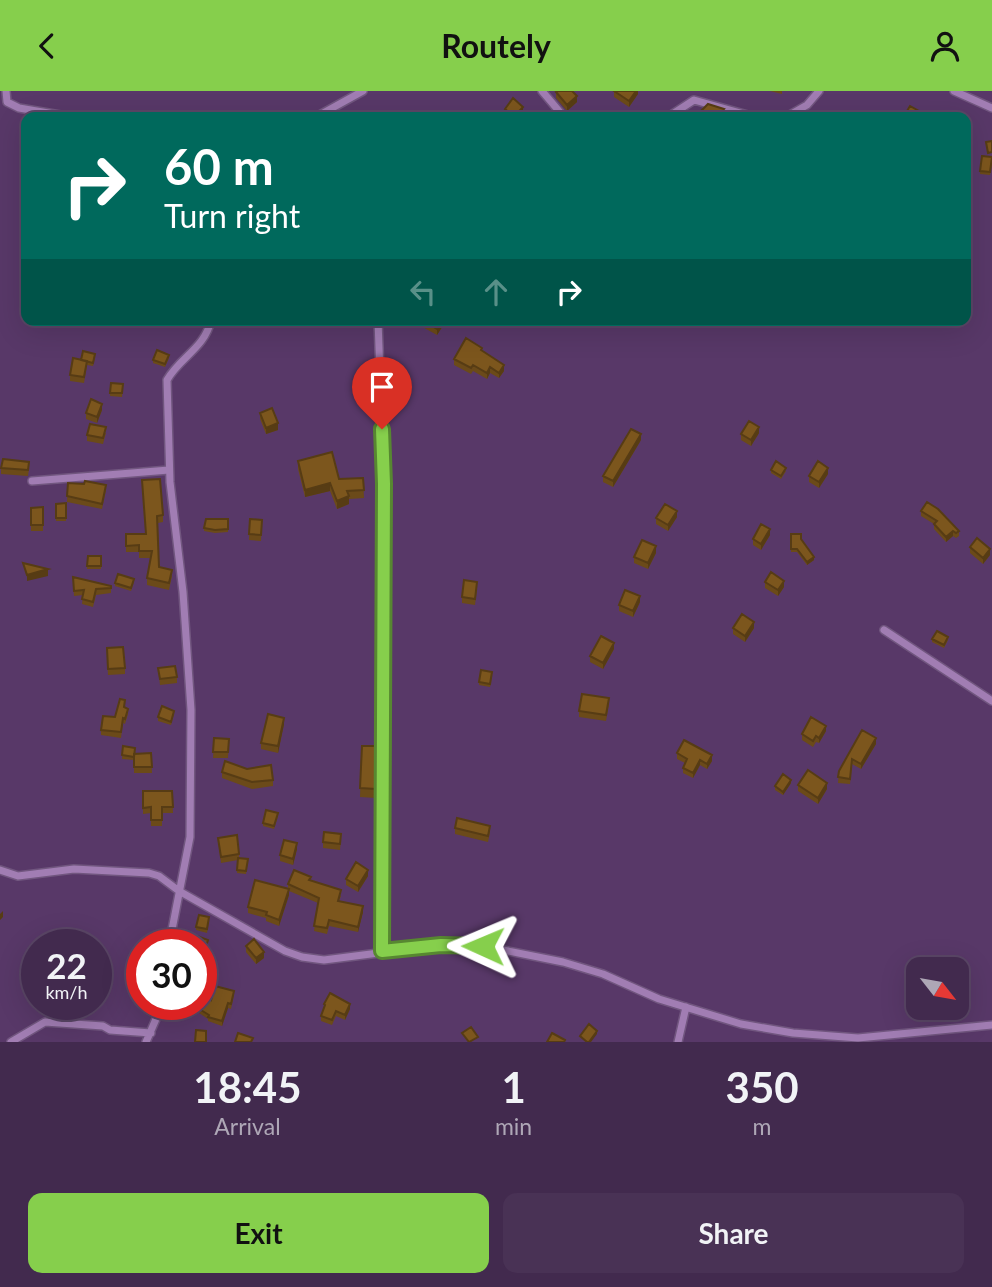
<!DOCTYPE html>
<html lang="en">
<head>
<meta charset="utf-8">
<style>
  :root { --surface:#422a4e; --page:#493255; --text:#f1f3f6; --muted:#aea7b6; --line:#5a4666; --accent:#86cf4c }
  body { margin:0; font-family:Lato,sans-serif; background:var(--page); color:var(--text); height:100vh; display:flex; flex-direction:column; font-size:26px; white-space:nowrap }
  * { box-sizing:border-box; margin:0 }
  p { font-size:23px; color:var(--muted) }
  .icon { flex:none; width:38px; height:38px; fill:none; stroke:currentColor; stroke-width:2; stroke-linecap:round; stroke-linejoin:round }
  .map { position:relative; height:951px; overflow:hidden }
  .drawer { display:flex; flex-direction:column; background:var(--surface); flex:1 }
  .drawer>* { flex:none }
  .banner { position:absolute; left:21px; top:21px; width:950px; height:214px; border-radius:14px; box-shadow:0 7px 28px #0002,0 0 0 2px var(--line); background:#00695c; color:#fff; overflow:hidden }
  .needle { width:46px; rotate:121deg }
  .buttons { position:absolute; left:906px; top:866px; display:grid; gap:14px }
  .buttons a { display:grid; place-items:center; width:63px; height:63px; border-radius:14px; background:var(--surface); box-shadow:0 7px 28px #0002,0 0 0 2px var(--line); font-size:35px }
  .speed { position:absolute; left:21px; top:838px; display:flex; gap:14px; font-size:35px; font-weight:700; text-align:center }
  .speed>* { display:grid; place-content:center; width:91px; height:91px; border-radius:50%; background:var(--surface); box-shadow:0 7px 28px #0002,0 0 0 2px var(--line); line-height:1 }
  .speed small { font-size:18px; font-weight:400 }
  .speed .limit { border:10px solid #d22; background:#fff; color:#111 }
  .pin { position:absolute; display:grid; place-items:center; width:60px; height:60px; color:#fff; margin:-72px -30px; border-radius:50% 50% 50% 0; rotate:-45deg; box-shadow:0 0 7px #0007 }
  .pin .icon { rotate:45deg }
  .me { position:absolute; width:77px; margin:-38px; rotate:271deg; stroke-linejoin:round; filter:drop-shadow(0 0 5px #0008) }
  .turn { display:flex; align-items:center; gap:24px; height:147px; padding:0 28px; font-size:32px }
  .turn .icon { width:91px; height:91px; stroke-width:2.5 }
  .turn b { display:block; font-size:49px; line-height:60px }
  .lanes { display:flex; align-items:center; height:66px; padding:0 28px; background:#0003; justify-content:center; gap:35px; direction:ltr }
  .lanes .off { opacity:.35 }
  .eta { display:flex; justify-content:space-evenly; align-items:center; height:119px; text-align:center }
  .eta b { font-size:42px; font-weight:700; line-height:49px }
  .primary-button { display:flex; gap:14px; margin-top:auto; padding:14px 28px }
  .primary-button a { flex:1; height:80px; border-radius:14px; background:var(--accent); color:#111; font-size:28px; font-weight:700; line-height:80px; text-align:center }
  .primary-button a+a { background:var(--page); color:var(--text) }
  header { display:flex; justify-content:space-between; align-items:center; height:91px; padding:0 28px; background:var(--accent); color:#111; font-size:32px; font-weight:700 }
  .map>svg:first-child { display:block }
</style>
</head>
<body>
<header><svg class="icon" aria-label="back" viewBox="0 0 24 24"><path d="M15 5l-7 7 7 7"/></svg>Routely<svg class="icon" aria-label="person" viewBox="0 0 24 24"><circle cx="12" cy="8" r="4"/><path d="M4 21q1-7 8-7t8 7"/></svg></header>
<div class="map">
<svg width="992" height="951" viewBox="0 0 992 951">
  <rect width="100%" height="100%" fill="#583868"/>
  <g fill="none" stroke-linecap="round" stroke-linejoin="round">
    <!-- street casing -->
    <g stroke="#71567f" stroke-width="10">
      <path id="street" d="M6,0l1,11 12,6 53,9
        M542,0l22,26
        M954,0l38,17
        M316,26l47,-26
        M668,26l26,-17 61,17
        M786,26l21,-12 12,-14
        M378,229l6,164 -2,468
        M32,390l137,-11
        M884,539l108,71
        M0,779l18,6 56,-7 75,4 10,3 20,15 106,60 17,6 22,3 117,-15 42,1 80,16 40,12 56,25 82,25 52,9 65,5 134,-13
        M169,854l21,-108 1,-127 -8,-118 -13,-110 -3,-102c13,-23 38,-32 44,-60
        M11,951l34,-20 58,4 7,4 41,3
        M146,951l10,-23 2,-14
        M678,951l8,-35"/>
    </g>
    <!-- street -->
    <use href="#street" stroke="#a17db3" stroke-width="7"/>
  </g>
  <!-- wall -->
  <path fill="#6b4a19" d="M614,0h24v3l-9,13 -15,-10z
    M770,0h12v3z
    M556,1l21,10 -10,9 -11,-13z
    M505,18l18,4 -3,4h-13l-2,-2z
    M701,20l23,4 -2,2h-21z
    M982,65l10,6 -2,13 -10,-1z
    M141,229h20l-2,8 -18,-5z
    M410,229h34v4l-7,11z
    M482,259l22,21 -5,7 -9,-5 -3,6 -14,-8 -2,3 -17,-9v-6z
    M95,266l-2,9 -6,-1 -3,18 -14,-2v-6l11,-15z
    M169,267l-4,9 -12,-4v-3z
    M111,292l12,1 -1,13 -12,-1z
    M102,319l-5,13 -11,-4v-6z
    M260,322l18,17 -12,4 -6,-15z
    M106,342l-3,11 -16,-3v-6z
    M759,342l-8,13 -10,-6v-6z
    M641,349l-28,47 -10,-5v-6z
    M298,370l41,18 24,-1 1,20 -15,1v5l-12,5 -7,-18 -25,6 -7,-28z
    M1,377l28,1 -1,7 -27,-2z
    M771,379l15,1 -5,8 -10,-6z
    M828,383l-9,14 -10,-6v-6z
    M142,389l21,35v7l-5,1 1,44 13,9 -3,14 -22,-5v-7l4,-20h-12v-6h-13v-18h20z
    M68,392l16,1 22,6 -4,19 -35,-7z
    M66,412v18h-10v-17z
    M43,416v24h-12v-23z
    M921,420l38,20v5l-3,2 -3,-2 -7,6 -12,-13v-5l-13,-8z
    M677,426l-9,14 -12,-7v-6z
    M228,428v13l-13,1 -11,-2v-3z
    M250,428l12,1 -1,21 -12,-1z
    M791,443l10,5 13,21 -7,5 -10,-13h-6z
    M770,444l-9,15 -8,-5v-6z
    M970,456l20,8 -7,9 -13,-11z
    M656,462l-8,16 -14,-6v-6z
    M88,465h13v13h-14z
    M73,486l38,9v7l-15,2 -3,12 -11,-3 1,-9 -9,1z
    M134,491l-3,9 -16,-5v-3z
    M765,491l19,5 -6,9 -13,-8z
    M477,497l-2,17 -13,-2v-6z
    M640,511l-7,15 -14,-6v-6z
    M733,537h21l-9,14 -12,-8z
    M932,548l16,1 -4,8 -12,-6z
    M614,558l-11,20 -13,-7v-6z
    M107,564l18,13v6l-17,1z
    M158,577l19,9v6l-17,2z
    M492,584l-2,12 -11,-2v-3z
    M609,613l-3,17 -27,-4v-6z
    M125,617l3,6 -3,10 -2,-1 -2,15 -20,-3v-5z
    M174,623l-3,11 -13,-4v-4z
    M284,633l-6,29 -17,-4v-6z
    M826,640l-7,12 -3,-1 -3,5 -11,-7v-6z
    M214,647l15,1 -1,19h-15z
    M876,647v6l-15,25 -9,-5 -2,20 -12,-1 1,-12z
    M123,655l12,8 16,-1 1,20h-18v-13l-12,-1z
    M362,655h15l-1,52 -16,-1z
    M677,662l35,8 -5,8 -7,-4 -7,13 -10,-5v-5l2,-5 -8,-4z
    M222,681l51,8v6l-21,3 -30,-11z
    M791,692l-8,12 -8,-5v-4z
    M798,694l29,4 -9,15 -20,-13z
    M143,700h29l1,22h-11v13h-11v-13l-8,1z
    M278,725l-4,13 -11,-3v-3z
    M455,737l35,4 -2,10 -33,-8z
    M218,747l21,16v4l9,1 -2,15 -9,-1 1,-13 -17,3z
    M341,749l-1,10 -17,-2v-6z
    M297,758l-4,16 -13,-4v-6z
    M368,785l-10,16 -12,-7v-6z
    M311,790l30,15 -2,5 24,11 -5,20 -29,-6 -2,8 -13,-3 4,-28 -29,-12v4l-10,31 -13,-5v-3l-18,-5v-6l40,-18v-5z
    M209,829l-2,13 -11,-3v-3z
    M246,855l18,12 -8,6 -10,-12z
    M234,904l-3,14 -3,-1 -6,18 -14,-5v-2l-12,-8v-4l15,-7z
    M324,913l26,5 -5,11 -9,-4 -4,9 -11,-4v-5l3,-7z"/>
  <!-- shaded-wall -->
  <path fill="#573c14" d="M636,0h2v3l-9,13v-6z
    M577,5v6l-10,9v-6z
    M523,16v6l-3,4h-6z
    M724,18v6l-2,2h-6z
    M442,229h2v4l-7,11v-6z
    M504,274v6l-5,7v-5z
    M490,276v6l-3,6v-6z
    M102,313v6l-5,13v-6z
    M278,332v7l-12,4v-6z
    M759,336v6l-8,13v-6z
    M641,343v6l-28,47v-6z
    M828,377v6l-9,14v-6z
    M330,392v8l-25,6v-7z
    M349,405v8l-12,5v-8z
    M677,420v6l-9,14v-6z
    M770,438v6l-9,15v-6z
    M953,440v5l-7,6v-5z
    M656,455v7l-8,16v-6z
    M990,458v6l-7,9v-6z
    M814,466v3l-7,5v-3z
    M48,478v7l-21,5v-6z
    M784,490v6l-6,9v-6z
    M640,505v6l-7,15v-6z
    M754,531v6l-9,14v-6z
    M614,552v6l-11,20v-6z
    M284,627v6l-6,29v-7z
    M826,635v5l-7,12v-5z
    M876,647v6l-15,25v-5z
    M712,664v6l-5,8v-5z
    M700,669v5l-7,13v-5z
    M791,689v3l-8,12v-3z
    M827,692v6l-9,15v-6z
    M297,752v6l-4,16v-6z
    M368,779v6l-10,16v-6z
    M289,798v6l-10,31v-6z
    M363,815v6l-5,20v-5z
    M3,820v6l-3,3v-6z
    M264,861v6l-8,6v-6z
    M228,912v5l-6,18v-5z
    M350,913v5l-5,11v-5z
    M597,940v3l-6,8h-2z"/>
  <!-- building -->
  <path fill="#7c561d" stroke="#573c14" stroke-width="2" d="M558,0h14l5,5 -10,9 -11,-13z
    M614,0h22l-7,10z
    M513,7l10,9 -9,10 -9,-8z
    M708,13l16,5 -8,8h-8l-7,-6z
    M910,15l16,9 -1,2h-19l-2,-1z
    M992,50v11l-4,1 -2,-11z
    M982,65l10,1 -2,15 -10,-1z
    M421,229h21l-5,9z
    M466,247l16,10 -1,2 23,15 -5,8 -9,-6 -3,6 -14,-8 -2,3 -17,-9z
    M157,259l12,5 -4,9 -12,-4z
    M83,260l12,3 -2,9 -12,-3z
    M73,267l14,3 -3,16 -14,-2z
    M111,292l12,1 -1,9h-12z
    M91,308l11,5 -5,13 -11,-4z
    M272,317l6,15 -12,5 -6,-15z
    M749,330l10,6 -8,13 -10,-6z
    M90,333l16,3 -3,11 -16,-3z
    M631,338l10,5 -28,47 -10,-5z
    M332,361l7,27 24,-1 1,12 -17,1 2,5 -12,5 -7,-18 -25,7 -7,-29z
    M3,368l26,3 -1,8 -27,-2z
    M776,370l10,7 -5,8 -10,-6z
    M818,370l10,7 -9,14 -10,-6z
    M160,388l3,36 -6,1 2,51 13,3 -3,13 -22,-5 5,-27h-13v-6l-13,1v-12h20l-4,-54z
    M85,390l21,4 -4,19 -35,-8 1,-13 16,1z
    M927,411l11,7 21,22 -3,2 -3,-2 -7,6 -12,-13 3,-3 -16,-10z
    M66,412v15h-10v-14z
    M665,413l12,7 -9,14 -12,-7z
    M43,416v18h-12v-17z
    M206,428h22v10l-13,1 -11,-2z
    M250,428l12,1 -1,15 -12,-1z
    M761,433l9,5 -9,15 -8,-5z
    M791,443h10v5l13,18 -7,5 -10,-13h-6z
    M977,447l13,11 -7,9 -13,-11z
    M642,449l14,6 -8,17 -14,-6z
    M88,465h13v10h-14z
    M23,472l25,6 -21,6z
    M771,481l13,9 -6,9 -13,-8z
    M118,483l16,5 -3,9 -16,-5z
    M73,486l38,9v2l-15,1 -3,13 -11,-3 2,-9 -10,1z
    M464,489l13,2 -2,17 -13,-2z
    M625,499l15,6 -7,15 -14,-6z
    M742,523l12,8 -9,14 -12,-8z
    M937,540l11,6 -4,8 -12,-6z
    M601,545l13,7 -11,20 -13,-7z
    M123,556l2,21 -17,1 -1,-21z
    M175,575l2,11 -17,2 -2,-11z
    M481,579l11,2 -2,12 -11,-2z
    M582,603l27,4 -3,17 -27,-4z
    M120,608l5,1 -1,7 4,2 -3,10 -2,-1 -2,14 -20,-2 2,-14 12,1z
    M162,615l12,5 -3,11 -13,-5z
    M268,623l16,4 -6,28 -17,-3z
    M811,626l15,9 -7,12 -3,-2 -3,5 -11,-7z
    M862,639l14,8 -15,26 -9,-5 -2,20 -12,-2 1,-6z
    M214,647l15,1 -1,13h-15z
    M684,649l28,15 -5,9 -7,-4 -7,13 -10,-5 4,-9 -10,-6z
    M123,655l12,2 -1,9 -12,-2z
    M362,655h15l-1,43 -16,-1z
    M151,662l1,14h-18v-13z
    M225,670l22,8 24,-4 2,15 -21,2 -30,-10z
    M808,679l19,13 -9,15 -20,-13z
    M783,683l8,6 -8,12 -8,-6z
    M143,700h29l1,16h-11v13h-11v-13l-8,1z
    M266,719l12,3 -4,13 -11,-3z
    M457,727l33,8 -2,10 -33,-8z
    M324,741l17,2 -1,10 -17,-2z
    M237,744l2,19 -18,3 -3,-19z
    M284,749l13,3 -4,16 -13,-4z
    M238,767l10,1 -2,12 -9,-1z
    M356,771l12,8 -10,16 -12,-7z
    M294,779l17,7 -2,3 32,10 -3,11 25,5 -5,21 -29,-7 -2,8 -13,-2 5,-28 -31,-14z
    M255,789l34,9 -10,31 -13,-5 1,-3 -19,-5z
    M199,824l10,2 -2,12 -11,-2z
    M197,845l11,4 -4,12 -3,-1v-6h-7z
    M254,848l10,13 -8,6 -10,-12z
    M215,895l19,5 -3,13 -3,-1 -6,18 -14,-4 1,-2 -13,-8 1,-2h4v-8l2,-3 8,6z
    M330,902l20,11 -5,11 -9,-4 -4,9 -11,-4 4,-11 -1,-1z
    M589,933l8,7 -8,11h-2l-7,-6z
    M471,936l7,10 -9,5 -7,-9z
    M196,939l10,1v11h-11z
    M238,942l15,5 -2,4h-16z
    M552,942l13,7 -1,2h-17z"/>
  <g fill="none" stroke-linecap="round" stroke-linejoin="round">
    <!-- route casing -->
    <g stroke="#578731" stroke-width="18">
      <path id="route" d="M382,338l2,55 -2,467 59,-6 42,1"/>
    </g>
    <!-- route -->
    <use href="#route" stroke="#86cf4c" stroke-width="12"/>
  </g>
</svg>
<div class="buttons">
<a><svg class="needle" viewBox="-14 -14 28 28"><path d="M0-13l5 13h-10z" fill="#e53935"/><path d="M0 13l5-13h-10z" fill="#aea7b6"/></svg></a>
</div>
<div class="speed"><div>22<small>km/h</small></div><div class="limit">30</div></div>
<div class="pin" style="left:382px;top:338px;background:#d93025"><svg class="icon" aria-label="arrive" viewBox="0 0 24 24"><path d="M6 21V4h12l-3 4 3 4H6"/></svg></div>
<svg class="me" style="left:483px;top:855px" viewBox="-20 -20 40 40"><path d="M0-17L14 15 0 8-14 15z" fill="#86cf4c" stroke="#fff" stroke-width="4"/></svg>
<div class="banner">
<div class="turn"><svg class="icon" aria-label="right" viewBox="0 0 24 24"><path d="M7 20v-9h11M14 6l5 5-5 5"/></svg><div><b>60 m</b>Turn right</div></div>
<div class="lanes"><svg class="icon off" aria-label="left" viewBox="0 0 24 24"><path d="M17 20v-9H6M10 6l-5 5 5 5"/></svg><svg class="icon off" aria-label="ahead" viewBox="0 0 24 24"><path d="M12 20V5M6 11l6-6 6 6"/></svg><svg class="icon" aria-label="right" viewBox="0 0 24 24"><path d="M7 20v-9h11M14 6l5 5-5 5"/></svg></div>
</div>
</div>
<section class="drawer">
<div class="eta">
<div><b>18:45</b><p>Arrival</p></div>
<div><b>1</b><p>min</p></div>
<div><b>350</b><p>m</p></div>
</div>
<div class="primary-button"><a>Exit</a><a>Share</a></div>
</section>
</body>
</html>
